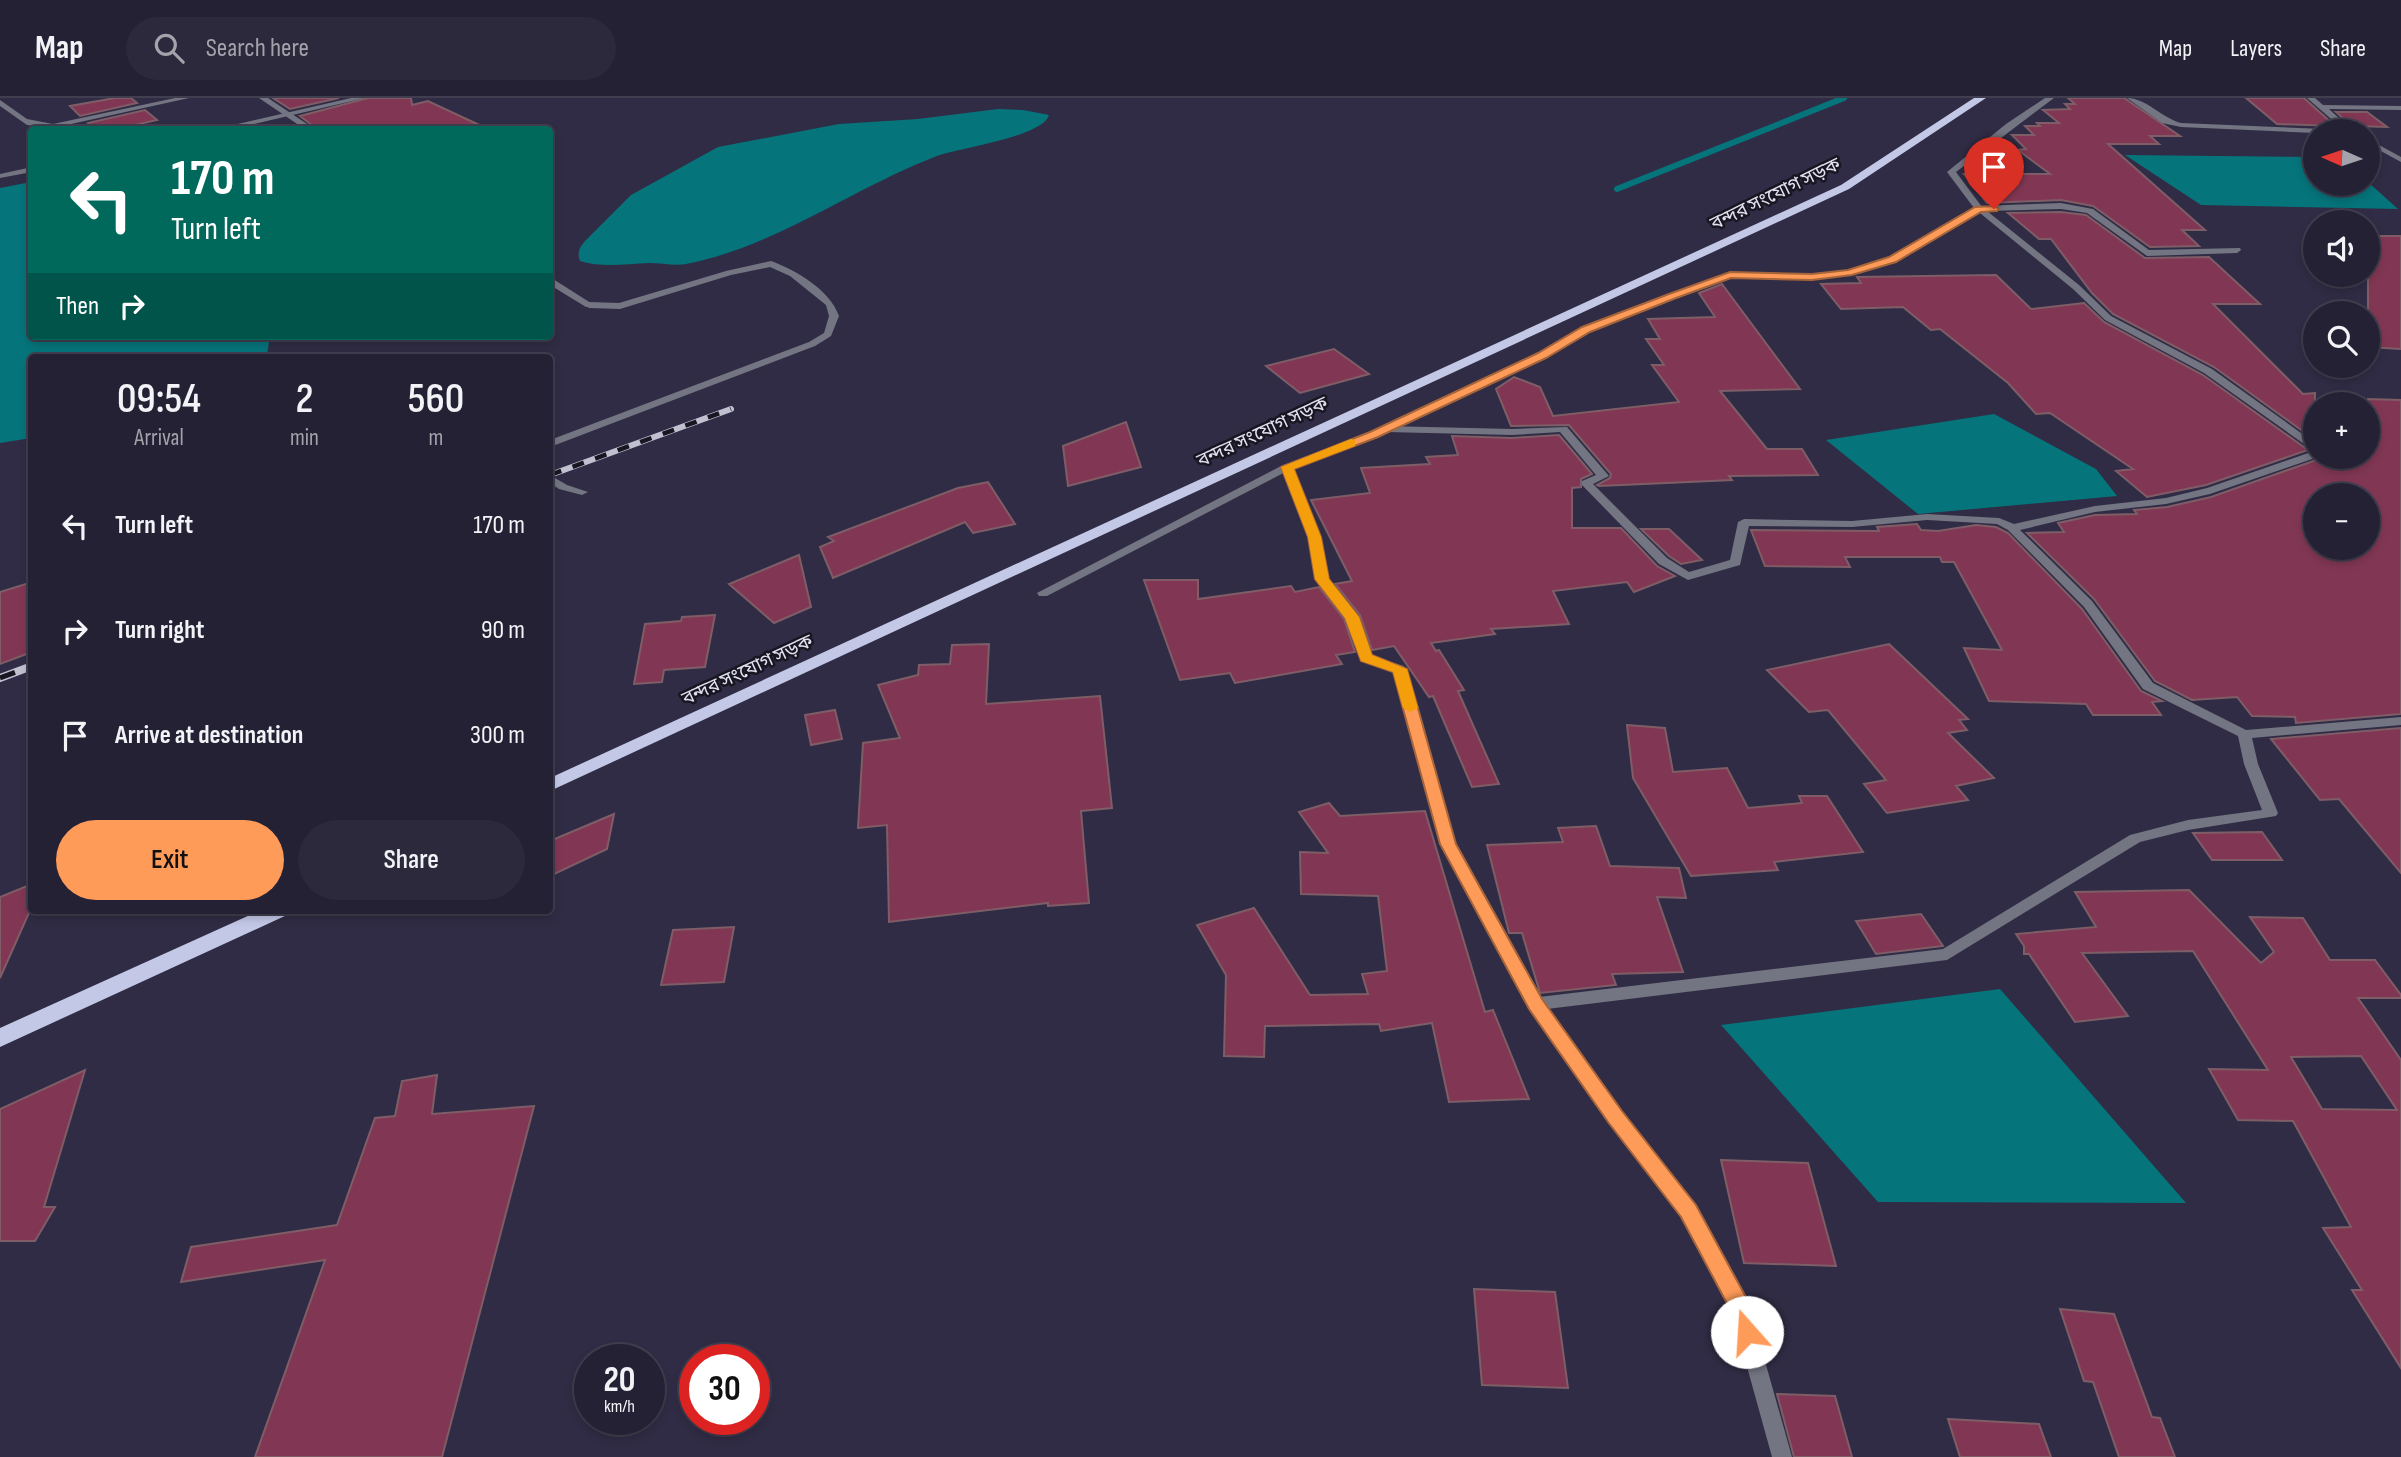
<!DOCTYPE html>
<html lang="en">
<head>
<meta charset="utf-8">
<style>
  :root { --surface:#242134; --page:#2c293c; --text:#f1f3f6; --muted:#a3a3ac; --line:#413e4f; --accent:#ff9b59 }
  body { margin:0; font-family:"Sofia Sans Condensed","Noto Sans Bengali",sans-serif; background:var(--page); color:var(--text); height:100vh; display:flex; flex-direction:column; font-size:26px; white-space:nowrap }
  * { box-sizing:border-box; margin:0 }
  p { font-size:23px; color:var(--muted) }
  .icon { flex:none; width:38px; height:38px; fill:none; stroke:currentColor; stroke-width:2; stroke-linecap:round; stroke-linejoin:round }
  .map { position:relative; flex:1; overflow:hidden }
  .drawer { position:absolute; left:28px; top:256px; width:525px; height:560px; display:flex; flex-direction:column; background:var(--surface); border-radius:7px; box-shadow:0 4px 10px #0003,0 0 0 2px var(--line) }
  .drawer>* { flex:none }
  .banner { position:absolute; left:28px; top:28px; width:525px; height:214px; border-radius:7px; box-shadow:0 4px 10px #0003,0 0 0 2px var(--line); background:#00695c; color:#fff; overflow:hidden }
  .needle { width:46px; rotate:273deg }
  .fabs { position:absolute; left:2303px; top:21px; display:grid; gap:14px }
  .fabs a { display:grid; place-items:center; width:77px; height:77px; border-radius:50%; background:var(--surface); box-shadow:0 4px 10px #0003,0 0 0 2px var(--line); font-size:35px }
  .speed { position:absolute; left:574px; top:1246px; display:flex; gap:14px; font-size:35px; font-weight:700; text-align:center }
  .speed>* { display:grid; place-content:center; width:91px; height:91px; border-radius:50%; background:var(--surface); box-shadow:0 4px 10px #0003,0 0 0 2px var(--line); line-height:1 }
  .speed small { font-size:18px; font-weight:400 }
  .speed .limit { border:10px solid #d22; background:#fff; color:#111 }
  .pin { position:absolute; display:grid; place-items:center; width:60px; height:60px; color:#fff; margin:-72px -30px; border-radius:50% 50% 50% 0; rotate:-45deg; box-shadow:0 0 7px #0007 }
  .pin .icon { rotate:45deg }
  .me { position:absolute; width:77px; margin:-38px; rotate:341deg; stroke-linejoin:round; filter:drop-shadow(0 0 5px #0008) }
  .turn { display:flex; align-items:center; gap:24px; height:147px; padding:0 28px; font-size:32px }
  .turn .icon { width:91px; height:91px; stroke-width:2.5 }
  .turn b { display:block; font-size:49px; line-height:60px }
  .then { display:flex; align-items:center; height:66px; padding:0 28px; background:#0003; gap:14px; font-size:26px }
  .eta { display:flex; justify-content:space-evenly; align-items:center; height:119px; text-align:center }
  .eta b { font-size:42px; font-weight:600; line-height:49px }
  .action { display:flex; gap:14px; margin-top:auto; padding:14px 28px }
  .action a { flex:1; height:80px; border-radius:42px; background:var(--accent); color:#111; font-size:28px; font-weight:600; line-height:80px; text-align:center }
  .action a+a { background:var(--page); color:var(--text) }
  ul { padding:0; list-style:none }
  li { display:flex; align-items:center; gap:21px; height:105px; padding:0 28px }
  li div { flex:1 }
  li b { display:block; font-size:26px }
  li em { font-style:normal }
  header { display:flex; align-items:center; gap:42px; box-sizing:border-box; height:98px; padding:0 35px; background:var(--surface); border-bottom:2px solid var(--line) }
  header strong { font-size:33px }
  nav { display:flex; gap:38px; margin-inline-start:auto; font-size:24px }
  .search { width:490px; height:63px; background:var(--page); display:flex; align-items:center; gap:18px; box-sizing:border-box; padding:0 24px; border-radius:38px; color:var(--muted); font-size:26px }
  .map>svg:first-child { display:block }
</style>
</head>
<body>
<header>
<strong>Map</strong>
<div class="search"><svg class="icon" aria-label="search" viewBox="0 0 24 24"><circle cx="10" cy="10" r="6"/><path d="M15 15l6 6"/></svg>Search here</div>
<nav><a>Map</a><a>Layers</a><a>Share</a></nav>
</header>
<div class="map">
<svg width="2401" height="1359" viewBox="0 0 2401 1359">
  <rect width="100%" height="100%" fill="#302c45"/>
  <!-- water -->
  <path fill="#06747b" d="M998,11l25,1 26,5c-6,22 -91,33 -112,41 -84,32 -162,91 -251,108 -12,2 -25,-1 -37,-1 -24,1 -46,5 -69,-2 -3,-9 -1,-13 5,-20l46,-46 87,-48 121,-23 79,-5z
    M2125,57l190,2v27l53,-2 30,27 -197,-4z
    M31,84l1,154h238l-3,19 -235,2 -1,81 -31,5v-255z
    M1994,316l102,55 21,27 -199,18 -92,-74z
    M2000,891l186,214 -308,-1 -157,-177z"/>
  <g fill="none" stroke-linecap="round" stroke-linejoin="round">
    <!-- stream -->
    <path stroke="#06747b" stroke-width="6" d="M1617,91l227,-91"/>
  </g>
  <!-- building -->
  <path fill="#813753" stroke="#7e5d67" stroke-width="2" fill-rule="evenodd" d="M115,0h16l6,5 -57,13 -10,-10z
    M273,0h66l-49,11z
    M368,0h43l1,7 16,-4 62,29h-172l-18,-14z
    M2068,0h56l56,38h-30l9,8h-51l97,86h-23l17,16 -49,1 -57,-41 -32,-6 -74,3 -23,-29h86l-32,-24 8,-1 -14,-14h22l-9,-9h15l-3,-3h22l-16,-13 27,-1 -5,-5h10z
    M2246,0h58l31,28 -58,-2z
    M145,12l12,10 -44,10h-18l-7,-7z
    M2336,14h31l20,15 -35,-1z
    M2061,114l25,3 59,43 64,-1 51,47h-47l90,90 12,-1v47l-101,-73 -101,-53 -21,-21 -41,-54h-12l-31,-26z
    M2368,138h33v113l-33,-2z
    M1996,177l35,34 53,-6 20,19 99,53 105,75 -102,35 -59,12 -31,-26 17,-2 -83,-56 -14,1 -28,-31 -68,-54 -9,1 -28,-23 -62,2 -20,-25 40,-1 -4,-6z
    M1722,186l78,105 -80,2 47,58h35l16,26 -89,1 3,4 -133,6 -2,-1 13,-7 1,-4 -42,-49 -58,1 -15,-37 18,-12 26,10 13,29 126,-14 -27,-37h12l-18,-26h14l-12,-20 67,-2 -16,-24z
    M1334,251l35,25 -69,19 -34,-27z
    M2368,301l33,1v314l-105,9 -1,-6 -43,-1 -15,-19 -45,3 -37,-19 -61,-82 -67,-66 37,-1 -6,-9 37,-8 42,-1 -3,-4 33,-3 44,-10 108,-38 49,-1zM2315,397h53v53h-53z
    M1126,324l15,45 -73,19 -5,-40z
    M1559,337l33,39 -11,5v8l-9,1v40h49l36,38 18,10 -41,16 -7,-10 -74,9 16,33 -78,5 4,5 -64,9 5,8 3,-1 25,40 -6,1 41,93 -27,3 -39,-91 -4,1 -35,-51 -22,4 -12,-35 -25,-31 17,-3 -41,-81 59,-7 -9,-25 69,-4 -4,-7 32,-2 -6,-19 60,2z
    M988,384l27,42 -42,9 -8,-11 -132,56 -13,-31 14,-6 -6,-4 130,-49z
    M1917,426l4,6 17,1 38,-6 20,2 12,6 74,76 59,82 21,10 -10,1 9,13h-68l-7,-11 -97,-3 -25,-53 38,2 -48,-88h-12l-2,-5h-95l5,10 -85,-1 -14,-36 128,1 -2,-4z
    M1641,431h28l33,31 -21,4 -12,-8z
    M799,457l12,52 -37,16 -45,-39z
    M1144,482h54v19l93,-13 4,6 24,-5 25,32 11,33 -19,3 6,9 -107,19 -5,-10 -50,7z
    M32,484v70l-32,12v-72z
    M715,517l-10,52 -41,3 -2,12 -28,2 11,-60 36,-3 1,-4z
    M989,546l-3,60 114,-8 12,112 -31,3 8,92 -41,3v-3l-159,19 -2,-97 -29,3 5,-85 37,-5 -22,-53 40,-10 1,-10 31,-1 2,-19z
    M1889,546l79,75 -9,1 8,10 -19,3 46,45 -38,8 12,14 -81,13 -23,-29 22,-4 -58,-70 -19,2 -42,-42z
    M835,612l7,29 -31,6 -6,-30z
    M1627,627l38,3 8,44 54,-4 21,40 54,-5 -3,-7h28l36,56 -89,10 4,8 -87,6 -58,-98z
    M2401,630v145l-62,-74 -19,1 -49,-61z
    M1329,705l11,13 85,-5 60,201 8,-2 36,89 -80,3 -17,-79 -51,8 -2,-7 -114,2 -1,31 -40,-1 2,-81 -29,-50 57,-17 56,87 58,-1 -6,-20 25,-3 -9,-75 -77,-2 -1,-42 28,1 -29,-41z
    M614,716l-7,35 -57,27v-35z
    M1596,728l14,40 69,2 7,30 -29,-1 26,75 -71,2 4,11 -76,8 -18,-60h-13l-22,-88 76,-3 -5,-14z
    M2262,734l20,28h-70l-19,-27z
    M32,786v22l-32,72v-81z
    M2189,792l72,73 13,-11 -24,-35 53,1 27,42h45l26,35v3h-43l43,62v308l-49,-78h10l-39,-62 28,-1 -58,-106 -55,-1 -29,-51 59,1 -75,-119 -111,2 46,63 -53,6 -46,-68h-5v-8l-8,-12 80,-7 -21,-35zM2361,958l36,54 -75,-1 -31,-52z
    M1921,816l22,32 -67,8 -20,-33z
    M734,829l-10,55 -63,3 12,-55z
    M85,972l-41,137h11l-20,34h-35v-132z
    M437,977l-5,39 102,-8 -92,351h-187l70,-197 -144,22 10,-35 146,-22 38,-107 20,-2 7,-35z
    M1721,1062l87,3 28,103 -92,-3z
    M1474,1191l81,3 13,96 -86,-3z
    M2060,1211l54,5 38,103 8,1 15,39h-56l-26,-75 -9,-1z
    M1777,1296l58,2 17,61h-58z
    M1948,1321l91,5 12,33h-91z"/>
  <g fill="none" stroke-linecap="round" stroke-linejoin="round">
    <!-- service -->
    <path fill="#737582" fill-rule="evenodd" d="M771,163c25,9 59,29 68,55l-8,20 -16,10 -265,101v-7l259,-98 15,-9 5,-17 -3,-11 -36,-29 -20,-9 -39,8 -111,34 -31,-1 -5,-3 5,-3 30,1 107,-32z
      M550,377l17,10 21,7 -6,3 -23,-6 -9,-6z"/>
    <!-- minor -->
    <path fill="#737582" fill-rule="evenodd" d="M175,0h14l-136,30 -26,-3 -27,-19v-6l27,19 26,5z
      M259,0h9l48,32h-10z
      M2127,0c19,0 35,20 54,25l143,6 4,2 -13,2 -134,-6 -19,-4z
      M2307,0h8l8,7 78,1v4l-72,-1 24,22h-8z
      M2368,41l33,18v5l-33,-18z
      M2061,105l32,6 56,41 91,-2 1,2 -4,3 -90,3 -60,-43 -26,-4 -74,2 92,74 32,31 101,53 103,74v14h3l-108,37 -44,10 -71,8 -75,18 72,71 61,82 93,47 155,-13v8l-149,13 6,26 20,49 -2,3 -88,14 -48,12 -193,118 -400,49 74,102 73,95 56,102 42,149h-20l-41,-148 -49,-93 -73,-95 -80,-113 -88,-164 -48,-173 -32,-10 -15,-43 -30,-39 -7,-42 -27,-70 5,-3 5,3 29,70 7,42 30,38 14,39 32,10 1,3 50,175 84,153 404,-48 187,-114 58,-15 74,-10 -18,-46 -6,-28 -95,-47 -59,-82 -76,-77 -11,-6 -70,-4 -75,7 -103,-1 -9,39 -52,15 -29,-16 -77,-79v-4l14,-6 -36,-43 -48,3 -126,-3 -5,-3 5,-3 126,3 55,-2 42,49 -16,8 74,74 22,14 41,-12 8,-38 6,-3 108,2 75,-7 72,4 15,6 81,-18 71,-8 41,-10 107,-37 -110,-78 -99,-53 -32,-31 -98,-80 4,-3z
      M550,180l3,1 41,26 -8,2 -36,-22z"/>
    <!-- tertiary -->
    <path fill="#737582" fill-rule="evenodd" d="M351,0h14l-136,32h-17z
      M2045,0h9l-98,74 26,35v4l-87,50 -43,14 -40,5 -81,-2 -142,54 -44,25 -167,79 -87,33 -244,127h-8l-2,-3 246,-128 87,-33 169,-79 44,-25 147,-56 82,2 36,-4 41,-13 85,-49 -27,-36 59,-48z
      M32,69v5l-32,6v-4z"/>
    <!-- trunk -->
    <path fill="#c2c8e6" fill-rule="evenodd" d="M1974,0h12l-137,91 -1299,602v-13l1291,-593z
      M261,812h30l-4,5 -287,132v-19z"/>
    <!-- rail-far1 casing -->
    <g stroke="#c1c0d1" stroke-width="6">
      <path id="rail-far1" d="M550,377l181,-66"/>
    </g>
    <!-- rail casing -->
    <g stroke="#c1c0d1" stroke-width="8">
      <path id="rail" d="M0,580l32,-12"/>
    </g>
    <!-- rail-far1 -->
    <use href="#rail-far1" stroke="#181621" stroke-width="4.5" stroke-dasharray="12" stroke-linecap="butt"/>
    <!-- rail -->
    <use href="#rail" stroke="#181621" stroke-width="5" stroke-dasharray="16" stroke-linecap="butt"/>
  </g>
  <!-- route -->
  <path fill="#ff9b59" stroke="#a6653a" stroke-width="2" d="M1994,108l5,3 -2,2 -16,1 -85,50 -44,13 -40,5 -81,-2 -55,20 -86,34 -44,26 -168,79 -84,32 27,68 8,42 30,38 13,38 35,14 49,175 86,155 80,112 74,94 52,96 10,31 -3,7 -8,3 -8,-3 -9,-30 -49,-92 -73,-95 -79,-113 -89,-165 -47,-172 -32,-11 -16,-43 -30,-39 -7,-42 -27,-70 89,-35 168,-79 44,-26 87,-33 61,-22 82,2 36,-4 41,-13 86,-50z"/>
  <!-- slow -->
  <path fill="#f59e0b" d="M1351,341l4,1v6l-61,23 27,68 8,42 30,38 13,38 35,14 11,39 -8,4 -7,-4 -10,-36 -32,-11 -16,-43 -30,-39 -7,-42 -27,-70z"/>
  <g text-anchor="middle" stroke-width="5" stroke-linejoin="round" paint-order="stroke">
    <!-- far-street labels -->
    <g font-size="19" fill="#e2e1f1" stroke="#181621">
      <text transform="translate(1775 95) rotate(-26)" y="7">বন্দর সংযোগ সড়ক</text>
      <text transform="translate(1262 333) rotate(-25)" y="7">বন্দর সংযোগ সড়ক</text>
      <text transform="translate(747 571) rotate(-25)" y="7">বন্দর সংযোগ সড়ক</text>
    </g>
  </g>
</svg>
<div class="fabs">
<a><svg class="needle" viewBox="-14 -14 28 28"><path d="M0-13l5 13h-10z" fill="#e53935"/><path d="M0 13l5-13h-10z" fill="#a3a3ac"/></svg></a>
<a><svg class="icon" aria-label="sound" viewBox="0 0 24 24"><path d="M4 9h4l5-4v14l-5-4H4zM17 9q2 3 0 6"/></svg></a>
<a><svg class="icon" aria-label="search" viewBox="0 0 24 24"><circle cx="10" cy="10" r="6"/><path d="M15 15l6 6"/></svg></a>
<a>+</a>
<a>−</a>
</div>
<div class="speed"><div>20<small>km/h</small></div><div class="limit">30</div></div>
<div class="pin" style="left:1994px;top:111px;background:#d93025"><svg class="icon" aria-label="arrive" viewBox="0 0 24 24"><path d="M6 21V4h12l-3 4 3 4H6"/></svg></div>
<svg class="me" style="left:1747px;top:1234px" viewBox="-20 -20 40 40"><circle r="19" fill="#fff"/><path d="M0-13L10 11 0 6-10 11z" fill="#ff9b59"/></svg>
<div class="banner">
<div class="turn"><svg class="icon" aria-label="left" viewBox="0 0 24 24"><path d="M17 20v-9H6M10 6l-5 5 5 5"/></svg><div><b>170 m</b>Turn left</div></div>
<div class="then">Then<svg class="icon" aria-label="right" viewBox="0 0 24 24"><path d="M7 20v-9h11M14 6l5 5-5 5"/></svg></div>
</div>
<section class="drawer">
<div class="eta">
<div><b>09:54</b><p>Arrival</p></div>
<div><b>2</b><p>min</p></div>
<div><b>560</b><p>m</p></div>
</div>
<ul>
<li><svg class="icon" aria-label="left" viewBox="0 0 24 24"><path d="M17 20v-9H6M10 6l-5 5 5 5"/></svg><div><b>Turn left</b></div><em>170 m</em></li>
<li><svg class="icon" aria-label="right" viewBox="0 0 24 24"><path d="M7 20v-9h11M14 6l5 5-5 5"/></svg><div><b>Turn right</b></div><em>90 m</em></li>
<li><svg class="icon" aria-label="arrive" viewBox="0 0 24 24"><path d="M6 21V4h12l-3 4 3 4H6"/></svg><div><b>Arrive at destination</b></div><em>300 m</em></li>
</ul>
<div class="action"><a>Exit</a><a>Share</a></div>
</section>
</div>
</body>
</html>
